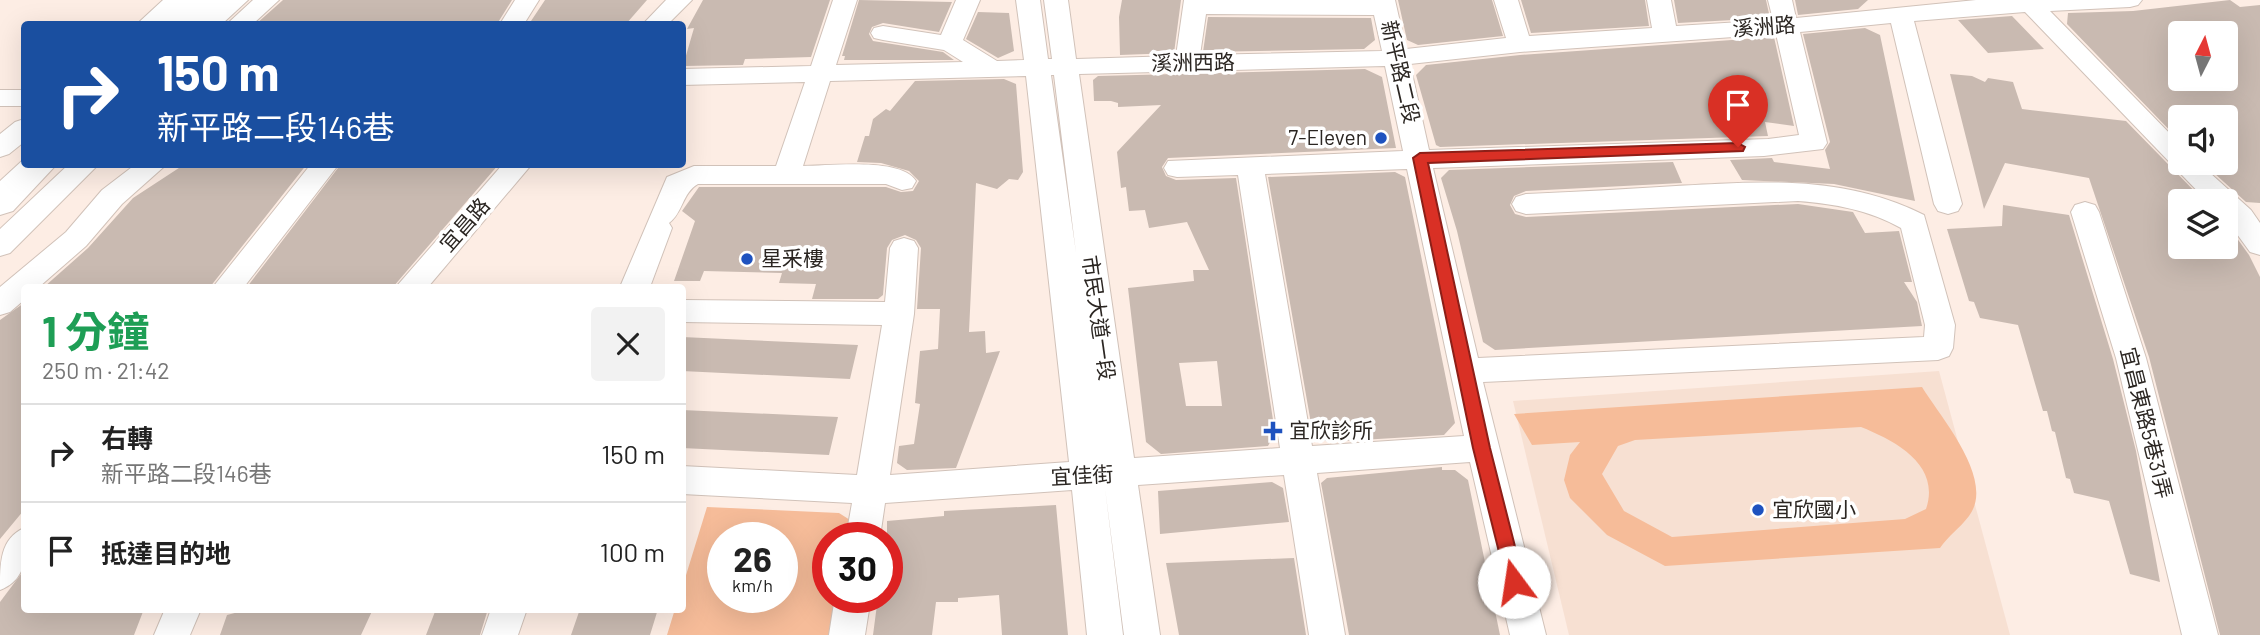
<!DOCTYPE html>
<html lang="zh-TW">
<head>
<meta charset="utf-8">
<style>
  :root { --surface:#fff; --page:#f2f2f2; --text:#222; --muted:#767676; --line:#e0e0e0 }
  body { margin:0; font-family:Barlow,"Noto Sans TC",sans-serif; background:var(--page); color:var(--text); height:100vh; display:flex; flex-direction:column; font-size:26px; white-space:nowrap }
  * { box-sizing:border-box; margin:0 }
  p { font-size:23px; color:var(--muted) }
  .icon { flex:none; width:38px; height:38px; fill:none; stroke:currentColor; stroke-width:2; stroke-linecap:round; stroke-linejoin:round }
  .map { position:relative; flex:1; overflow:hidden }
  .details { position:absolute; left:21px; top:284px; width:665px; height:329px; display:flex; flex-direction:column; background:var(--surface); border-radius:7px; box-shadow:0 7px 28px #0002 }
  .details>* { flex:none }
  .hud { position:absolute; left:21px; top:21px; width:665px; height:147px; border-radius:7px; box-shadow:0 7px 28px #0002; background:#1a4fa0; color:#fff; overflow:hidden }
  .needle { width:46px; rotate:6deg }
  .controls { position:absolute; left:2168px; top:21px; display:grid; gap:14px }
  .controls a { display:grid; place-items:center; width:70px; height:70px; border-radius:7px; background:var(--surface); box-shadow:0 7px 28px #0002; font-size:35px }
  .speed { position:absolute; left:707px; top:522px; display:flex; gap:14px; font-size:35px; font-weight:700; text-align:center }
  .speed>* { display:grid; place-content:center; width:91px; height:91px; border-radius:50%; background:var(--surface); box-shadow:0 7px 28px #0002; line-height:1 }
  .speed small { font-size:18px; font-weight:400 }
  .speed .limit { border:10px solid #d22; background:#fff; color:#111 }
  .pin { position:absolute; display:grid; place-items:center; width:60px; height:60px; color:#fff; margin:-72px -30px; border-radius:50% 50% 50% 0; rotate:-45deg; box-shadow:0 0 7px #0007 }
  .pin .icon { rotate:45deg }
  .me { position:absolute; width:77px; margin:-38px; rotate:346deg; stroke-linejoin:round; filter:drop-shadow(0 0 5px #0008) }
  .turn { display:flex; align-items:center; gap:24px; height:147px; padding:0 21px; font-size:32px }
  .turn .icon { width:91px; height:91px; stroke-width:2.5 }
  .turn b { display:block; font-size:49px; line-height:60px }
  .round { display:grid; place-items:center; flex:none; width:74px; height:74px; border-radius:7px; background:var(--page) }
  .overview { display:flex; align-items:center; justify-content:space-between; height:119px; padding:0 21px }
  h1 { font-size:42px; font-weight:700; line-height:52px; color:#1e9e55 }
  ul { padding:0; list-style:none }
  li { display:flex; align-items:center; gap:21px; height:98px; padding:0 21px; border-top:2px solid var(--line) }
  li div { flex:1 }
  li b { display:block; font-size:26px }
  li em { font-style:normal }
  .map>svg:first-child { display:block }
</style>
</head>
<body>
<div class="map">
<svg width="2260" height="635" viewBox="0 0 2260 635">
  <rect width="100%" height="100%" fill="#fdede4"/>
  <!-- built -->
  <path fill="#f7e0d2" d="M1939,371l71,264h-441l-56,-234z"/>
  <!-- green -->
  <path fill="#f6bc99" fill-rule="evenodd" d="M1922,387c19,31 74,93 47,129 -9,12 -21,20 -29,32l-275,18 -58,-31 -37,-37 -6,-18 6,-25 10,-13 -48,3 -18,-31zM1861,427c35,14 80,38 65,82l-21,10 -233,18 -48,-26 -22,-37 16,-28 17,-6z
    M707,507l132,6 11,7 -2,17h-20v60h11l-6,38h-166l8,-26h7l1,-24zM723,537h59v60h-59z"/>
  <!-- building -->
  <path fill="#c9bab1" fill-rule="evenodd" d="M283,0h229l-15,24h-241z
    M545,0h102l-21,24h-97z
    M703,0h127l-19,57 -66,2 -2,6 -60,1 11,-38 -7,1z
    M859,0l93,2 -13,30 -56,-9 -11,4 -3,7 4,7 70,11 11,8h-110l1,-4h-3z
    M1122,0h59l-7,53 -54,2 -1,-38z
    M1398,0h94l11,36 -85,9 -11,-5z
    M1521,0h124l4,26 -118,7z
    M1674,0h92l4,18 -92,5z
    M1795,0h73l-10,9 -60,6z
    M2230,0l10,7 20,-2v198l-14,-1 -43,-39h23v-46h-46v24l-113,-117 1,-11 65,-2zM2180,33h46v46h-46z
    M978,12l31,1 5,38 -16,7 -32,-19z
    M2012,16l32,33 -56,4 -30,-33z
    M1208,17l163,1 4,22 -11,9 -161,3z
    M1865,28l15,7 35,166 -81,-17 -92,-4 -12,-20 42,-2 2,4 56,7 -5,-19 5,-8 -27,-108z
    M1774,37l20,89 -29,-4 3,14 -328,11 -4,-2 -20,-70 10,-10 94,-10z
    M1365,69l17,8 14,71 -228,10 -6,9 4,9 10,4 60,-2 39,255 -7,13 -107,8 -15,-12 -18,-154 66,-7 -1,-11h16l-22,-48 -38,6 -4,-18 -16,1 -3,-24 -5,1 -4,-36 44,-47 -43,2v-4l-7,-2h-17l-1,-21 5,-4zM1217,361l5,45h-36l-7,-43z
    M1950,74l22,2 13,6 3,-4 25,4 9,27 104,12 78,80h-24v46h46v-24l23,32 11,22v358h-40l-71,-278 -60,-179 -84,-15 -21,46z
    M1004,79l12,5 7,88 -5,8 -9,-1 -12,10 -21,-6 -7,149 16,-1 1,22 14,-2 -44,117 -49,2 -10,-7 2,-17 15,-2 6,-40 -5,-1 5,-52 18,-2 2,-40h-23l4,-61 -5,-8 -11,-5 -13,5 -5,8 -4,47 -5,4h-66l4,-15 -37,-1 3,-10 -78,-2 -4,10h-26l21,-60 -13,-10 17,-24h187l15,5 12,-1 6,-10 -10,-10 -28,-8 -24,-1 8,-26h4l4,-17 13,-10 4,2 25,-30z
    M1673,162l9,21 -156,8 -12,5 -4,9 5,9 11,3 272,-13 55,8 12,21 34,-2 13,51h-8l13,20 5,24 -427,24 -12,-8 -26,-111 -16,-53 8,-8z
    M185,164h122l-97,123h-166l44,-39 45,-50z
    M341,164h158l-106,123h-146z
    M1395,172l10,5 50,246 -11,12 -116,7 -15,-7 -45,-258z
    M2003,205l66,10 44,144 23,92 24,131 -30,-8 -21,-73 -35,-8 -4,-14 -4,-1 -11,-46 -3,-1 -5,-20h-4l-25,-86 -38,-7 -6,-16 -5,-1 -22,-72 55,-3z
    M24,303v207l-24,29v-219z
    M682,337l176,8 -8,34 -168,-8z
    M682,410l156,7 -9,38 -147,-7z
    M1442,467v3h13l13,10 32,155h-151l-28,-152 6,-5z
    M1272,482l11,6 6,34 -129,12 -2,-43z
    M1056,505l12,130h-66l-3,-40 -41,3v4h-22l-4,33h-59l5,-38h9v-76l57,-5v-5z
    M1294,558l12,77h-127l-13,-72z
    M24,570v39h120l-10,26h-134v-33z
    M250,609h123l-12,26h-141l7,-20z
    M436,609h52l-8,26h-54z
    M580,609h78l-8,26h-79z"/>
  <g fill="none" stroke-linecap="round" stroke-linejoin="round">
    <!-- minor casing -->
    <g stroke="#d1c2b9" stroke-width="2">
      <path id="minor" d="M163,0h26l-26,24h-26z
        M253,0h26l-26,24h-26z
        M515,0h24l-15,24h-24z
        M666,0h26l-24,24h-25z
        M833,0h24l-21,65 127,-3 -19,-12 -61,-10 -9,-2 -3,-5 3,-5 9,-2 58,9 15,-35h24l-17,40 34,21 27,-1 -8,-60h24l8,59h4l-8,-59h24l8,59 100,-3 8,-56h211l11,49 100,-11 -12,-38h24l11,36 123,-8 -5,-28h24l5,26 97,-6 -5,-20h24l4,18 180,-18h166l-4,5 -8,2 -80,4 130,133v19h19l52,47 9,13v32l-10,-3 -24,-33v-18h-19l-182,-189 -111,9 48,183 -4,7 -10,3 -10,-3 -4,-7 -43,-181 -91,9 27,111 -4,6 -59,7 -331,12 45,190 446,-21 1,-12 -24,-97c-33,-18 -65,-24 -103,-27l-272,13 -10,-3 -4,-7 4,-7 10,-3c50,-2 100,-5 150,-8 86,-5 169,-11 248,29l31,110 -2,23 -4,8 -11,4 -455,22 63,253h-36l-40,-173 -153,11 28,162h-36l-25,-160 -146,10 22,150h-36l-19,-147 18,147h-36l-15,-145 -187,13 -5,34h-34l6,-34 -170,-9v-28l175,9 25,-150 -200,-3v-22l203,2 5,-54 4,-7 10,-3 10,3 4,7 -4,66 -24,161 179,-13 -43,-386 -196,5 -27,85c26,0 98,-9 113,15l-4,7 -10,2 -16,-6h-188c-16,9 -15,29 -29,39l3,5 -22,59h-30l47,-110 27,-11h82l29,-84 -123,3v-16l129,-3zM1206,14l168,1 8,36 -182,4zM1776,34l23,101 -31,4 -339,11 -19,-86 110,-12zM1385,66l18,85 -235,10 -4,7 4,7 9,2 61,-2 42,273 -146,10 -55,-384zM1051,75h3l22,178zM1407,169l57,267 -152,10 -47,-272z
        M0,90h24v16h-24z
        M24,119v23l-15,12 -9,3v-23l15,-12z
        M69,164h30l-89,89 -10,3v-27z
        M136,164h31l-45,40 -36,42 -47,41h-15v13l-14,12 -10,3v-28l66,-55 36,-42z
        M311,164h28l-95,123h-31z
        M503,164h29l-104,123h-32z
        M2085,202l10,3 4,7 47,146 72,277h-36l-66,-277 -45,-146 4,-7z
        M24,528c2,26 4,51 -24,62 0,-27 0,-51 24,-62z
        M835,597h36l-6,38h-36z
        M165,609h36l-11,26h-36z
        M491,609h36l-9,26h-36z"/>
    </g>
    <!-- highway casing -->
    <g stroke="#d1c2b9" stroke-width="2">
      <path id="highway" d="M180,0h68l-26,24h-68z
        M24,159v5h33l-44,47 -13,4v-34z"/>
    </g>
    <!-- minor -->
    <use href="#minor" fill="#fff" fill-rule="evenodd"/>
    <!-- highway -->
    <use href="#highway" fill="#fff" fill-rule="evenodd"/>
  </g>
  <!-- route -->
  <path fill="#d93025" stroke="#8d1f18" stroke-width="2" d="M1738,143l7,4 -2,4 -315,12 62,285 34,134 -3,6 -7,2 -6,-2 -35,-140 -60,-290 7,-5z"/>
  <!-- markers -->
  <g fill="#1e52bf" stroke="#fff" stroke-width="2.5">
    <circle cx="1381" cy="138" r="7"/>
    <circle cx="747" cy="259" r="7"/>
    <path d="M1269.5 420.5h7v7h7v7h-7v7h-7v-7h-7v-7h7z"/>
    <circle cx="1758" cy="510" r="7"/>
  </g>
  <g text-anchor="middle" stroke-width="7" stroke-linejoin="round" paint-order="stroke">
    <!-- street labels -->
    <g font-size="21" fill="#2b2622" stroke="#fff">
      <text transform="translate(1764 27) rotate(-4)" y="7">溪洲路</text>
      <text transform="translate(1193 63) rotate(-1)" y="7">溪洲西路</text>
      <text transform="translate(1400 72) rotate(77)" y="7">新平路二段</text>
      <text transform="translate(465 225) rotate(-49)" y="7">宜昌路</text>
      <text transform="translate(1098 318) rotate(82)" y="7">市民大道一段</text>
      <text transform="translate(2146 423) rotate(76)" y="7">宜昌東路5巷31弄</text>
      <text transform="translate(1082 476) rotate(-3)" y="7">宜佳街</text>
    </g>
    <!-- poi labels -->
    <g font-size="21" fill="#2b2622" stroke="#fff" text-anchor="start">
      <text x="1367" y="145" text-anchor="end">7-Eleven</text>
      <text x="761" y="266">星釆樓</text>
      <text x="1289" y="438">宜欣診所</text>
      <text x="1772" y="517">宜欣國小</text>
    </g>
  </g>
</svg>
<div class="controls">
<a><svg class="needle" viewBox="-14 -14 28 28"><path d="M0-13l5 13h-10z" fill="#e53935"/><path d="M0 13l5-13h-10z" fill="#767676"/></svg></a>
<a><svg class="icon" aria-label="sound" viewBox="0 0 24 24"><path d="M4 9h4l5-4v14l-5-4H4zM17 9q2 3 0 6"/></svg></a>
<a><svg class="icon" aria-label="layers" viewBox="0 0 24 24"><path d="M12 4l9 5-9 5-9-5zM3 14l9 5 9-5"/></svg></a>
</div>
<div class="speed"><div>26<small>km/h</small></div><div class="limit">30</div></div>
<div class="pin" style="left:1738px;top:147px;background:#d93025"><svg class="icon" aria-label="arrive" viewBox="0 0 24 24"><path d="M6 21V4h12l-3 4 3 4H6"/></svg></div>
<svg class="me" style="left:1514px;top:582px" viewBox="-20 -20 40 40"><circle r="19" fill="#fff"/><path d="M0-13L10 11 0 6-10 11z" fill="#d93025"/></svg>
<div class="hud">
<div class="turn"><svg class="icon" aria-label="right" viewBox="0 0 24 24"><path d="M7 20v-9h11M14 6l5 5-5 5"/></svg><div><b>150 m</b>新平路二段146巷</div></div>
</div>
<section class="details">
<div class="overview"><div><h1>1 分鐘</h1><p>250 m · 21:42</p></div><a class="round"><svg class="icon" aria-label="close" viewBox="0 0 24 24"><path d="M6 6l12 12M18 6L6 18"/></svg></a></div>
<ul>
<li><svg class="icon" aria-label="right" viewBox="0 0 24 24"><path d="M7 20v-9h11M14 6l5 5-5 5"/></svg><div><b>右轉</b><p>新平路二段146巷</p></div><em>150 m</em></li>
<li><svg class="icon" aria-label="arrive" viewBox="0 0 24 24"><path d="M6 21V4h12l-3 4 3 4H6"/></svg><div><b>抵達目的地</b></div><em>100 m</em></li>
</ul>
</section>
</div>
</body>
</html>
